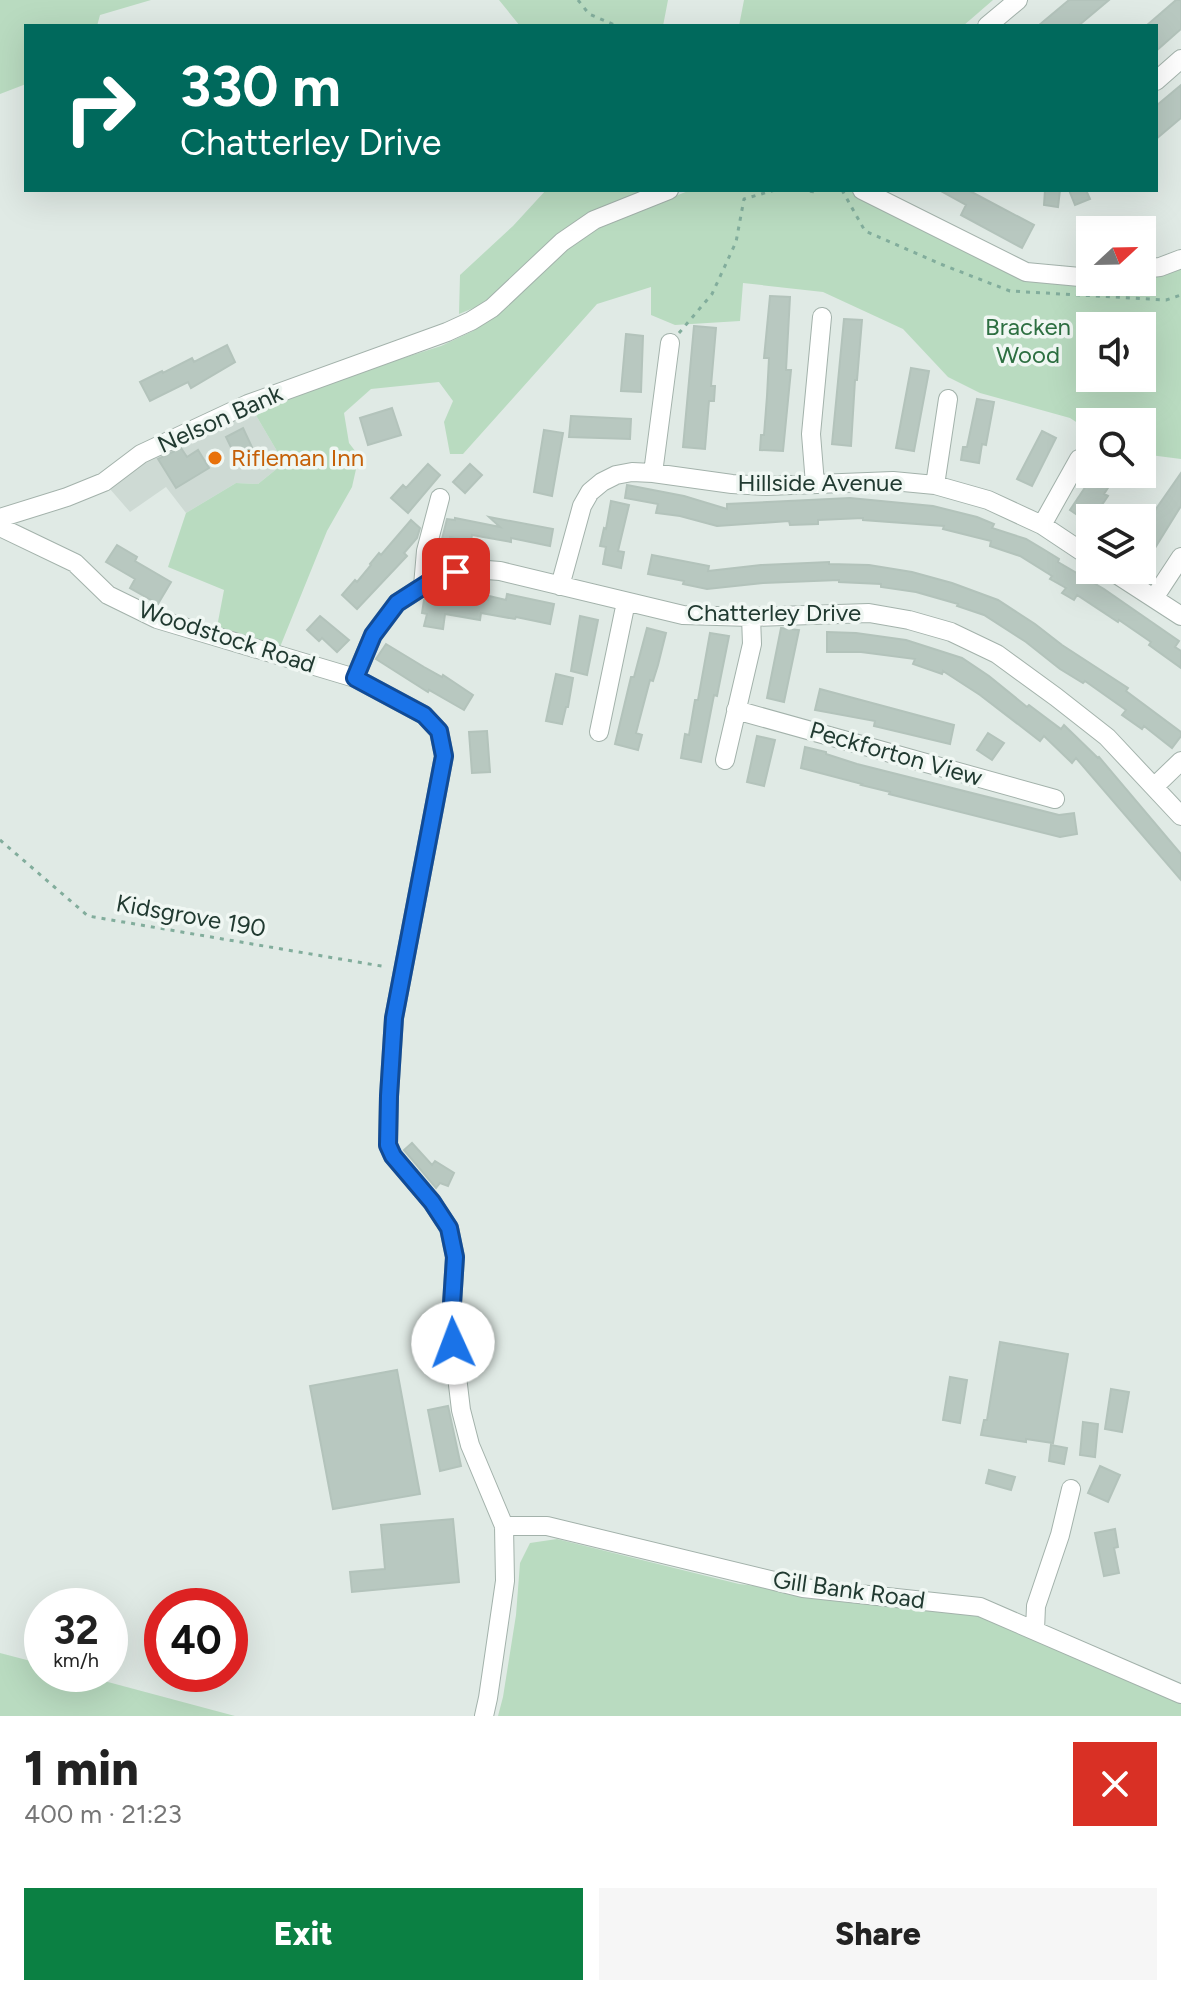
<!DOCTYPE html>
<html lang="en">
<head>
<meta charset="utf-8">
<style>
  :root { --surface:#fff; --page:#f6f6f6; --text:#222; --muted:#767676; --accent:#0b8043 }
  body { margin:0; font-family:Figtree,sans-serif; background:var(--page); color:var(--text); height:100vh; display:flex; flex-direction:column; font-size:30px; white-space:nowrap }
  * { box-sizing:border-box; margin:0 }
  p { font-size:26px; color:var(--muted) }
  .icon { flex:none; width:44px; height:44px; fill:none; stroke:currentColor; stroke-width:2; stroke-linecap:round; stroke-linejoin:round }
  .map { position:relative; height:1716px; overflow:hidden }
  .panel { display:flex; flex-direction:column; background:var(--surface); flex:1 }
  .panel>* { flex:none }
  .banner { position:absolute; left:24px; top:24px; width:1134px; height:168px; border-radius:0px; box-shadow:0 8px 32px #0002; background:#00695c; color:#fff; overflow:hidden }
  .needle { width:52px; rotate:68deg }
  .fabs { position:absolute; left:1076px; top:216px; display:grid; gap:16px }
  .fabs a { display:grid; place-items:center; width:80px; height:80px; border-radius:0px; background:var(--surface); box-shadow:0 8px 32px #0002; font-size:40px }
  .speed { position:absolute; left:24px; top:1588px; display:flex; gap:16px; font-size:40px; font-weight:700; text-align:center }
  .speed>* { display:grid; place-content:center; width:104px; height:104px; border-radius:50%; background:var(--surface); box-shadow:0 8px 32px #0002; line-height:1 }
  .speed small { font-size:20px; font-weight:400 }
  .speed .limit { border:12px solid #d22; background:#fff; color:#111 }
  .pin { position:absolute; display:grid; place-items:center; width:68px; height:68px; color:#fff; margin:-34px; border-radius:16px; box-shadow:0 4px 12px #0006 }
  .me { position:absolute; width:88px; margin:-44px; rotate:358deg; stroke-linejoin:round; filter:drop-shadow(0 0 6px #0008) }
  .turn { display:flex; align-items:center; gap:28px; height:168px; padding:0 24px; font-size:36px }
  .turn .icon { width:104px; height:104px; stroke-width:2.5 }
  .turn b { display:block; font-size:56px; line-height:68px }
  .round { display:grid; place-items:center; flex:none; width:84px; height:84px; border-radius:0px; background:var(--page) }
  .overview { display:flex; align-items:center; justify-content:space-between; height:136px; padding:0 24px }
  h1 { font-size:48px; font-weight:800; line-height:60px }
  .button { display:flex; gap:16px; margin-top:auto; padding:16px 24px }
  .button a { flex:1; height:92px; border-radius:0px; background:var(--accent); color:#fff; font-size:32px; font-weight:800; line-height:92px; text-align:center }
  .button a+a { background:var(--page); color:var(--text) }
  .map>svg:first-child { display:block }
</style>
</head>
<body>
<div class="map">
<svg width="1181" height="1716" viewBox="0 0 1181 1716">
  <rect width="100%" height="100%" fill="#e0eae5"/>
  <!-- built -->
  <path fill="#cedad4" d="M254,412l30,51 -26,21 -22,-1 -50,30 -20,-26 -36,25 -20,-23 45,-36 24,-13z"/>
  <!-- green -->
  <path fill="#b9dbc0" fill-rule="evenodd" d="M0,0h151l-51,15 -3,11h-71v58l-26,10z
    M499,0h169l-5,26h-143z
    M744,0h249l-30,26h-224z
    M546,190h106l-164,112 -29,12 1,-39 53,-49z
    M691,190h159l97,52 143,40h52v-13l39,-10v200l-39,-5v-32h-52v9l-20,-13 -90,-25 -32,-16 -45,-48 -80,-37 -80,-9 -3,38 -65,4 -24,-10v-28l-54,17 -134,150h-13l-6,-32 9,-21 -14,-19 -68,7 -27,24 5,30 10,13 -7,31 -25,44 -47,116 -63,-20 7,-37 -56,-23 18,-54 50,-30 22,1 26,-21 -30,-51 58,-25 129,-41 32,-15 107,-95 27,-14zM1090,326h52v52h-52z
    M557,1539l182,45 234,28 208,90v14h-683l5,-19 13,-82 4,-52 10,-20z
    M0,1653l42,11v10h36l157,42h-235z"/>
  <!-- building -->
  <path fill="#b8c8c0" stroke="#b3c3bb" stroke-width="2" d="M1069,0h40l-31,26h-40z
    M1176,0h5v29l-25,22v-25h-10z
    M1181,85v33l-25,21v-33z
    M939,190h29l66,35 -12,23 -61,-33 5,-10z
    M1045,190h15l-2,17 -14,-2z
    M1069,190h17l4,9 -15,6z
    M770,296l20,1 -4,73h5l-8,81 -23,-1 1,-15h3l3,-39 2,-38h-5z
    M844,319l18,1 -5,60h-2l-4,66 -19,-2z
    M694,326l22,2 -5,58h4l-1,15h-5l-4,48 -22,-2z
    M626,334l17,2 -2,56 -20,-1z
    M227,345l8,17 -44,26 -3,-6 -38,19 -10,-19 22,-11 1,2 29,-15 2,4z
    M911,368l18,3 -15,80 -18,-3z
    M977,399l17,3 -8,43 -4,-1 -3,19 -18,-3 2,-13h4z
    M392,408l9,27 -33,10 -8,-27z
    M571,416l60,3 -1,20 -61,-2z
    M243,428l15,32 -17,8 -15,-31z
    M544,430l19,3 -11,63 -18,-4z
    M1042,431l14,7 -24,48 -15,-7z
    M181,448l6,9 11,-7 11,18 -33,20 -18,-29z
    M428,464l12,11 -32,38 -17,-15 12,-13 3,3z
    M470,464l12,11 -17,18 -12,-11z
    M1181,473v33l-39,63v-40z
    M1094,474h23l-13,20 4,2 -15,22h-3l-1,5 -19,-13z
    M627,485l57,11 43,13v-5l123,-6 83,8 44,11 17,7 -2,4 34,11 17,10 16,10 -1,3 46,27 75,52 -4,6 6,4v17l-32,-23 2,-3 -32,-22 -1,2 -41,-27 -3,5 -12,-7 4,-5 -16,-9 2,-3 -32,-20 -30,-10 1,-5 -48,-12 1,-3 -81,-6v-2l-45,2v4l-28,1 -1,-4 -72,5 -37,-10 -24,-3 2,-9 -33,-6z
    M611,501l18,4 -11,46 6,1 -3,16 -18,-4 3,-17 -6,-1 4,-18 2,1z
    M489,517l64,12 -3,17 -39,-8v4l-39,-7 -1,6 -21,-4v3l-8,-1 5,-20 8,1v-2l45,9z
    M411,520l9,8 -3,10 -13,15 3,3 -50,53 -15,-14 13,-15 2,2 14,-17 -1,-1 9,-11 2,2z
    M117,545l20,12 -2,4 36,21 -13,22 -28,-16 5,-9 -29,-17z
    M652,555l57,11 -1,5 53,-6 68,-3v2l40,1 43,7 40,11 46,17 37,24 27,21 66,43 -2,3 55,41v4l-9,12 -28,-22 -2,3 -20,-14 4,-5 -41,-29 -2,2 -23,-14 -34,-27 -42,-27 -27,-9 1,-2 -42,-12 -35,-5v-3l-42,-2v-2l-76,3 -56,6 -24,-5 1,-3 -36,-7z
    M507,594l47,10 -4,20 -34,-7 -1,2 -34,-6 -1,7 -35,-6 -2,15 -19,-3 3,-12 -5,-1 2,-13 4,-3 24,5 1,-7 17,4 1,-3 17,4 1,-4 17,4z
    M320,616l29,24 -12,12 -15,-14 -3,3 -12,-11z
    M580,616l18,4 -11,55 -16,-4z
    M647,628l19,5 -8,32 -5,16 -3,-1 -14,53 6,2 -4,15 -23,-6 16,-67h3z
    M781,628l18,2 -15,72 -17,-4z
    M827,632l29,1 50,7 56,18 27,18 38,31 2,-2 32,24 3,-4 34,33 1,-1 82,97v26l-105,-122 -4,5 -28,-27 -4,5 -60,-46 -37,-24 -1,3 -29,-10 2,-5 -54,-7h-34z
    M710,633l19,3 -12,60 -3,-1 -13,67 -20,-4 4,-24 4,1 6,-35h3z
    M386,644l38,23 18,10 1,-2 30,20 -9,15 -35,-20 -1,2 -52,-33z
    M556,674l17,4 -5,29h-2l-4,17 -16,-3z
    M820,689l134,36 -4,19 -76,-18 1,-5 -60,-11z
    M487,731l3,41 -18,1 -3,-41z
    M988,733l16,10 -12,17 -15,-10z
    M757,736l18,4 -11,46 -17,-4z
    M805,747l21,5v2l31,10 202,51 15,-2 3,21 -17,3 -171,-43 1,-2 -29,-7 1,-1 -61,-16z
    M412,1143l20,22 3,-4 19,12 -6,13 -8,-3 -4,5 -32,-38z
    M1000,1342l68,12 -15,89 -27,-4v3l-45,-7 3,-15h3z
    M397,1370l23,124 -87,15 -23,-123z
    M950,1377l17,3 -7,43 -17,-3z
    M1111,1389l18,3 -7,40 -17,-3z
    M448,1406l13,60 -21,5 -12,-61z
    M1083,1422l15,2 -3,33 -15,-2z
    M1051,1445l16,3 -3,16 -15,-3z
    M1100,1466l20,9 -12,27 -20,-9z
    M989,1470l26,7 -4,13 -25,-7z
    M453,1519l6,63 -107,10 -2,-20 35,-3 -4,-44z
    M1115,1529l3,18 -4,1 5,25 -15,3 -9,-43z"/>
  <g fill="none" stroke-linecap="round" stroke-linejoin="round">
    <!-- minor casing -->
    <g stroke="#a3b2ab" stroke-width="20">
      <path id="minor" d="M987,26l31,-26
        M1156,81l25,-22
        M862,190l164,82 54,5 10,-2
        M1142,269l18,-2 21,-8
        M653,473l17,-130
        M815,484l-4,-50 11,-117
        M935,485l13,-86
        M0,518l67,-21 37,-15 37,-28 107,-50 199,-72 24,-11 21,-13 70,-66 32,-22 75,-30
        M1042,525l37,-66
        M0,527l75,36 33,32 49,24 198,59 69,37 15,16 5,25 -50,262 -5,78 -1,49 5,11 39,46 17,26 6,29 -3,47 1,39 8,67 9,35 34,81 1,55 -17,117 -4,18
        M1110,570l71,46
        M423,586l3,-35 14,-53
        M560,586l22,-80 8,-14 12,-10 14,-7 16,-3 21,1 79,11 34,2 127,-5 42,4 53,15 54,25 48,32
        M1154,598l27,-41
        M355,678l18,-43 24,-32 42,-27 35,-7 26,2 183,44 68,2 118,-4 40,7 42,12 46,22 59,43 51,40 74,79
        M736,710l319,89
        M599,732l27,-130
        M725,760l27,-116 -1,-27
        M1155,786l26,-25
        M504,1526h43l256,62 177,19 201,87
        M1035,1630l1,-24 24,-71 11,-46"/>
    </g>
    <!-- path -->
    <path stroke="#82ad9c" stroke-width="3" stroke-dasharray="4 6" stroke-linecap="butt" d="M578,0l11,14 28,12
      M800,190l15,2 2,-2
      M842,190l23,41 78,34 67,26 156,9 15,-5
      M679,333l33,-39 24,-52 8,-43 31,-9
      M0,840l88,76 299,51"/>
    <!-- minor -->
    <use href="#minor" stroke="#fff" stroke-width="18"/>
  </g>
  <g fill="none" stroke-linecap="round" stroke-linejoin="round">
    <!-- route casing -->
    <g stroke="#114b97" stroke-width="20">
      <path id="route" d="M453,1343l-1,-39 3,-47 -6,-29 -17,-26 -39,-46 -5,-11 1,-49 5,-78 50,-262 -5,-25 -15,-16 -69,-37 18,-43 24,-32 42,-27 17,-4"/>
    </g>
    <!-- route -->
    <use href="#route" stroke="#1a73e8" stroke-width="14"/>
  </g>
  <!-- markers -->
  <circle fill="#e8710a" stroke="#f0f7f3" stroke-width="3" cx="215" cy="458" r="8"/>
  <g text-anchor="middle" stroke-width="7" stroke-linejoin="round" paint-order="stroke">
    <!-- park labels -->
    <g font-size="24" fill="#2d6f41" stroke="#f0f7f3">
      <text x="1028" y="335">Bracken<tspan x="1028" dy="28">Wood</tspan></text>
    </g>
    <!-- street labels -->
    <g font-size="24" fill="#213a31" stroke="#f0f7f3">
      <text transform="translate(220 419) rotate(-24)" y="8">Nelson Bank</text>
      <text x="820" y="491">Hillside Avenue</text>
      <text x="774" y="621">Chatterley Drive</text>
      <text transform="translate(227 637) rotate(18)" y="8">Woodstock Road</text>
      <text transform="translate(896 754) rotate(16)" y="8">Peckforton View</text>
      <text transform="translate(191 916) rotate(10)" y="8">Kidsgrove 190</text>
      <text transform="translate(849 1590) rotate(8)" y="8">Gill Bank Road</text>
    </g>
    <!-- food labels -->
    <g font-size="24" fill="#c56008" stroke="#f0f7f3" text-anchor="start">
      <text x="231" y="466">Rifleman Inn</text>
    </g>
  </g>
</svg>
<div class="fabs">
<a><svg class="needle" viewBox="-14 -14 28 28"><path d="M0-13l5 13h-10z" fill="#e53935"/><path d="M0 13l5-13h-10z" fill="#767676"/></svg></a>
<a><svg class="icon" aria-label="sound" viewBox="0 0 24 24"><path d="M4 9h4l5-4v14l-5-4H4zM17 9q2 3 0 6"/></svg></a>
<a><svg class="icon" aria-label="search" viewBox="0 0 24 24"><circle cx="10" cy="10" r="6"/><path d="M15 15l6 6"/></svg></a>
<a><svg class="icon" aria-label="layers" viewBox="0 0 24 24"><path d="M12 4l9 5-9 5-9-5zM3 14l9 5 9-5"/></svg></a>
</div>
<div class="speed"><div>32<small>km/h</small></div><div class="limit">40</div></div>
<div class="pin" style="left:456px;top:572px;background:#d93025"><svg class="icon" aria-label="arrive" viewBox="0 0 24 24"><path d="M6 21V4h12l-3 4 3 4H6"/></svg></div>
<svg class="me" style="left:453px;top:1343px" viewBox="-20 -20 40 40"><circle r="19" fill="#fff"/><path d="M0-13L10 11 0 6-10 11z" fill="#1a73e8"/></svg>
<div class="banner">
<div class="turn"><svg class="icon" aria-label="right" viewBox="0 0 24 24"><path d="M7 20v-9h11M14 6l5 5-5 5"/></svg><div><b>330 m</b>Chatterley Drive</div></div>
</div>
</div>
<section class="panel">
<div class="overview"><div><h1>1 min</h1><p>400 m · 21:23</p></div><a class="round" style="background:#d93025;color:#fff"><svg class="icon" aria-label="close" viewBox="0 0 24 24"><path d="M6 6l12 12M18 6L6 18"/></svg></a></div>
<div class="button"><a>Exit</a><a>Share</a></div>
</section>
</body>
</html>
